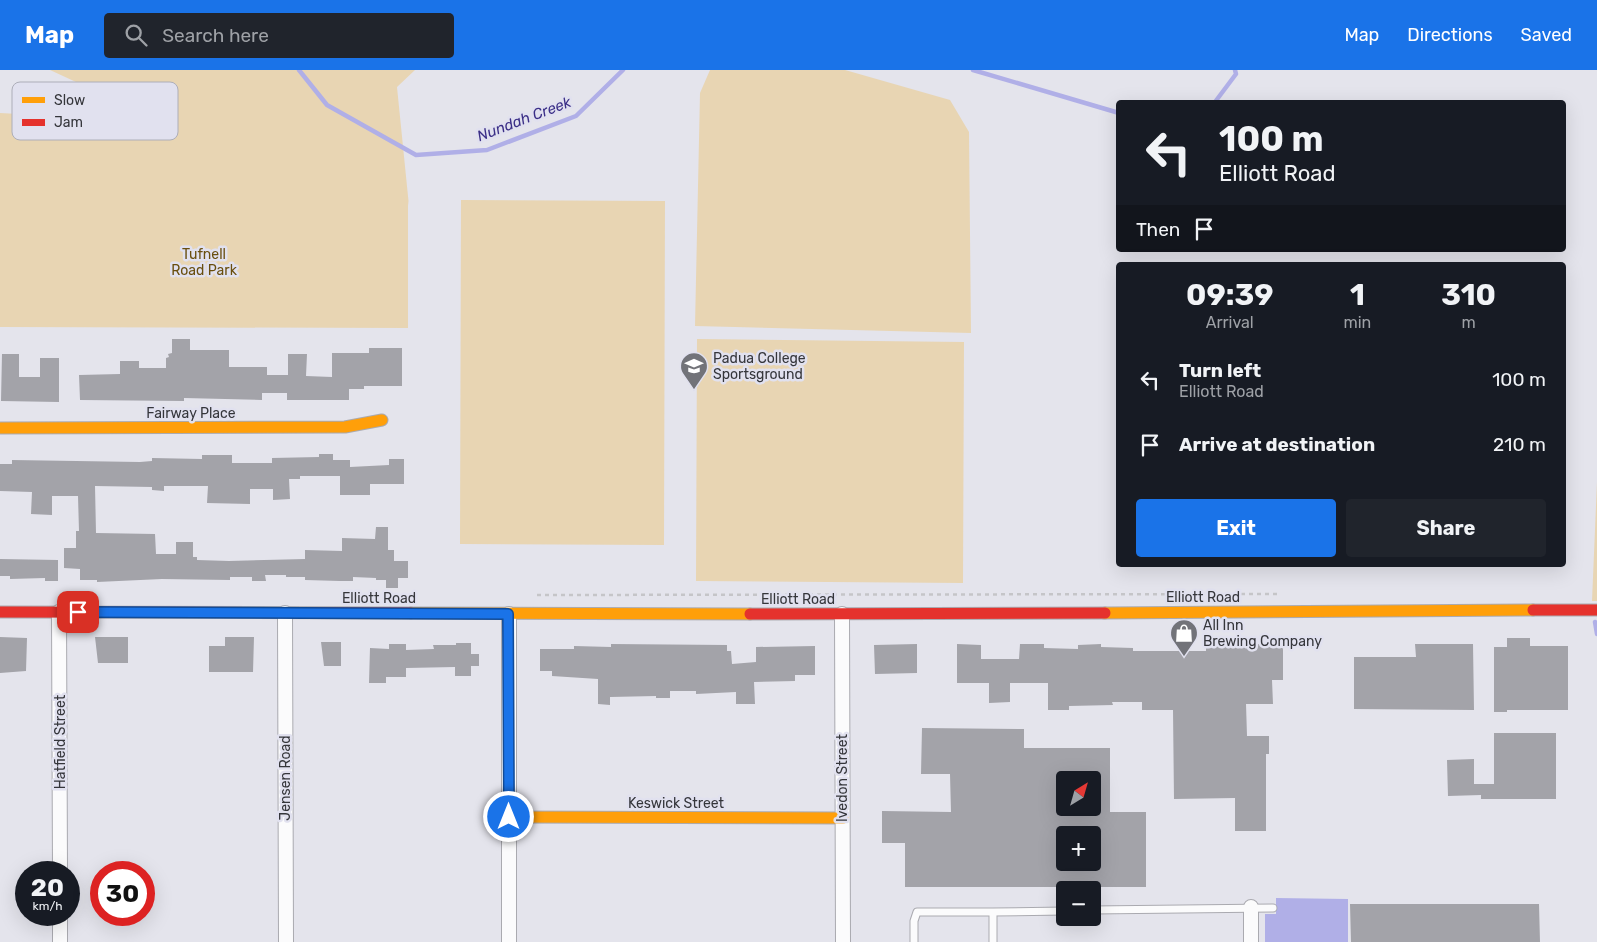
<!DOCTYPE html>
<html lang="en">
<head>
<meta charset="utf-8">
<style>
  :root { --surface:#171b24; --page:#20242c; --text:#f1f3f6; --muted:#9ea1a6; --accent:#1a73e8 }
  body { margin:0; font-family:Rubik,sans-serif; background:var(--page); color:var(--text); height:100vh; display:flex; flex-direction:column; font-size:19px; white-space:nowrap }
  * { box-sizing:border-box; margin:0 }
  p { font-size:16px; color:var(--muted) }
  .icon { flex:none; width:28px; height:28px; fill:none; stroke:currentColor; stroke-width:2; stroke-linecap:round; stroke-linejoin:round }
  .map { position:relative; flex:1; overflow:hidden }
  .sheet { position:absolute; left:1116px; top:192px; width:450px; height:305px; display:flex; flex-direction:column; background:var(--surface); border-radius:5px; box-shadow:0 5px 20px #0002 }
  .sheet>* { flex:none }
  .banner { position:absolute; left:1116px; top:30px; width:450px; height:152px; border-radius:5px; box-shadow:0 5px 20px #0002; background:#171b24; color:var(--text); overflow:hidden }
  .needle { width:32px; rotate:37deg }
  .buttons { position:absolute; left:1056px; top:701px; display:grid; gap:10px }
  .buttons a { display:grid; place-items:center; width:45px; height:45px; border-radius:5px; background:var(--surface); box-shadow:0 5px 20px #0002; font-size:25px }
  .speed { position:absolute; left:15px; top:791px; display:flex; gap:10px; font-size:25px; font-weight:700; text-align:center }
  .speed>* { display:grid; place-content:center; width:65px; height:65px; border-radius:50%; background:var(--surface); box-shadow:0 5px 20px #0002; line-height:1 }
  .speed small { font-size:12px; font-weight:400 }
  .speed .limit { border:8px solid #d22; background:#fff; color:#111 }
  .pin { position:absolute; display:grid; place-items:center; width:42px; height:42px; color:#fff; margin:-21px; border-radius:10px; box-shadow:0 2px 8px #0006 }
  .me { position:absolute; width:55px; margin:-28px; rotate:0deg; stroke-linejoin:round; filter:drop-shadow(0 0 4px #0008) }
  .turn { display:flex; align-items:center; gap:18px; height:105px; padding:0 20px; font-size:22px }
  .turn .icon { width:65px; height:65px; stroke-width:2.5 }
  .turn b { display:block; font-size:35px; line-height:42px }
  .then { display:flex; align-items:center; height:48px; padding:0 20px; background:#0003; gap:10px; font-size:19px }
  .eta { display:flex; justify-content:space-evenly; align-items:center; height:85px; text-align:center }
  .eta b { font-size:30px; font-weight:700; line-height:35px }
  .primary-button { display:flex; gap:10px; margin-top:auto; padding:10px 20px }
  .primary-button a { flex:1; height:58px; border-radius:5px; background:var(--accent); color:#fff; font-size:20px; font-weight:700; line-height:58px; text-align:center }
  .primary-button a+a { background:var(--page); color:var(--text) }
  ul { padding:0; list-style:none }
  li { display:flex; align-items:center; gap:15px; height:65px; padding:0 20px }
  li div { flex:1 }
  li b { display:block; font-size:19px }
  li em { font-style:normal }
  header { display:flex; align-items:center; gap:30px; box-sizing:border-box; height:70px; padding:0 25px; background:var(--accent); color:#fff }
  header strong { font-size:24px }
  nav { display:flex; gap:28px; margin-inline-start:auto; font-size:18px }
  .search { width:350px; height:45px; background:var(--page); display:flex; align-items:center; gap:12px; box-sizing:border-box; padding:0 18px; border-radius:5px; color:var(--muted); font-size:19px }
  .map>svg:first-child { display:block }
</style>
</head>
<body>
<header>
<strong>Map</strong>
<div class="search"><svg class="icon" aria-label="search" viewBox="0 0 24 24"><circle cx="10" cy="10" r="6"/><path d="M15 15l6 6"/></svg>Search here</div>
<nav><a>Map</a><a>Directions</a><a>Saved</a></nav>
</header>
<div class="map">
<svg width="1597" height="872" viewBox="0 0 1597 872">
  <rect width="100%" height="100%" fill="#e4e4ec"/>
  <!-- green -->
  <path fill="#e8d5b3" d="M50,0h365l-18,17 12,119 -1,-5v127l-408,-1v-214l38,2 38,-33z
    M710,0h135l105,30 19,32 2,201 -276,-7 5,-233z
    M461,130l204,1 -1,344 -204,-1z
    M697,269l267,3 -1,241 -267,-2z
    M1597,412v119h-5z"/>
  <!-- water -->
  <path fill="#b0afe7" d="M1276,828l72,1v43h-83v-28h11z"/>
  <g fill="none" stroke-linecap="round" stroke-linejoin="round">
    <!-- stream -->
    <path stroke="#b0afe7" stroke-width="4.5" d="M299,0l28,35 89,50 71,-5 89,-34 47,-46
      M973,0l146,43
      M1215,32l21,-28 -1,-4
      M1595,552l2,12"/>
  </g>
  <!-- building -->
  <path fill="#a3a3a9" fill-rule="evenodd" d="M172,269h18v11h39v17h38v8h21v-21h19l-1,22 26,1v-24h37v-5h33v38h-38v3h-15v11h-62v-7h-25v7l-78,-2v3l-104,-1 -1,-25 41,-1v-13h19v7h27v-10l3,-1 -1,-3 4,-1z
    M2,284h17v23h21v-19h19v44l-58,-1z
    M319,384h14v6h17v7l39,-2v-6h15v25h-34v11h-30v-19h-40v3h-11l1,20 -17,1v-11h-23v15l-43,-1 1,-17h-44v5l-12,-1v-3l-57,-1 1,47 59,1 1,20h20v-12h17v15h4v3l32,1 76,-2v-9l37,1v-13l33,1 1,-12h12v23h6v11h14v17h-10v10h-12v-8h-10v-2l-23,-1v4h-13l-35,-1v-3h-19v-2h-21l1,6h-14v-4h-22v3l-68,-1 -65,3v-2h-17v-11l-16,-1v-20h12v-17h3l-1,-35h-26v19l-21,-1 1,-22 -32,-1v-27h12v-4l128,2 12,-1v-3l50,1v-4h30v8h40v-5l47,-1z
    M0,489l58,1v21h-13v-3l-35,1v-3h-10z
    M0,567l27,1 -1,33 -26,2z
    M95,567h33v26h-30z
    M225,567h29l-1,35h-44v-26h16z
    M1507,568h23v8h38v64h-61v2h-13v-65h13z
    M321,572h20v24h-17z
    M456,573h15v11h8v12h-8v10h-16v-9l-49,1v9h-20v6h-17l1,-35 19,1v-5h17v6l28,-1 -1,-4h23z
    M611,574l116,1v6h4l1,13 24,-2v-15l59,-1v29h-20v6l-41,1 1,22h-19v-12l-40,2v-3h-26v7h-14v-2l-46,1v8l-12,-1v-25l-46,-3v-5h-12v-22h34v-3l37,1z
    M917,574v29l-42,1 -1,-29z
    M957,574l24,1v14h38l1,-15h24v4l34,1v-4l23,-1v3l32,1v3h73v-7h77v36h-11l1,24h-27l1,32h22v18h-3v77h-31v-33l-61,1 -1,-89h-31v-8h-30l1,3 -44,1v4h-21v-27h-38v19l-21,1v-20h-32z
    M1415,574h58l1,66 -120,-1v-52h62z
    M922,658l102,1v19h86v64h36v75h-241v-44h-23v-32l69,1 -1,-38h-29zM1065,710h27v32h-27zM1065,765h27v27h-27z
    M1494,663h62v66h-75v-4l-33,1 -1,-36 27,-1v25h20z
    M1350,834h189l1,38h-189z"/>
  <g fill="none" stroke-linecap="round" stroke-linejoin="round">
    <!-- lane casing -->
    <g stroke="#aaaab0" stroke-width="9">
      <path id="lane" d="M1092,840l181,-2
        M914,872v-21l3,-9h76
        M993,872v-30l72,-1"/>
    </g>
    <!-- street casing -->
    <g stroke="#aaaab0" stroke-width="16">
      <path id="street" d="M59,542l1,260
        M285,543l1,329
        M509,544v328
        M842,544l1,328
        M1251,837v35
        M60,845v27"/>
    </g>
    <!-- slow casing -->
    <g stroke="#aaaab0" stroke-width="13">
      <path id="slow" d="M0,358l345,-1 37,-7
        M411,543l339,1
        M1105,543l428,-3
        M509,747l334,1"/>
    </g>
    <!-- jam casing -->
    <g stroke="#aaaab0" stroke-width="13">
      <path id="jam" d="M1533,540h64
        M0,542l411,1
        M750,544l355,-1"/>
    </g>
    <!-- path -->
    <path stroke="#c5c5c8" stroke-width="2.5" stroke-dasharray="4 4" stroke-linecap="butt" d="M537,525l742,-1"/>
    <!-- lane -->
    <use href="#lane" stroke="#fbfbfc" stroke-width="7"/>
    <!-- street -->
    <use href="#street" stroke="#fbfbfc" stroke-width="14"/>
    <!-- slow -->
    <use href="#slow" stroke="#ff9f0a" stroke-width="11"/>
    <!-- jam -->
    <use href="#jam" stroke="#e5322d" stroke-width="11"/>
  </g>
  <g fill="none" stroke-linecap="round" stroke-linejoin="round">
    <!-- route casing -->
    <g stroke="#114b97" stroke-width="12">
      <path id="route" d="M78,542l430,2 1,203"/>
    </g>
    <!-- route -->
    <use href="#route" stroke="#1a73e8" stroke-width="9"/>
  </g>
  <!-- icons -->
  <defs>
    <g id="school-pin" transform="scale(1.4375)"><path d="M0 17L-7.5 6A9.5 9.5 0 1 1 7.5 6Z" fill="#727379" stroke="#e1e1ef"/><path d="M0-5L7-2L0 1L-7-2ZM-4 1L0 2.5L4 1V4Q0 6-4 4Z" fill="#fff"/></g>
    <g id="shop-pin" transform="scale(1.4375)"><path d="M0 17L-7.5 6A9.5 9.5 0 1 1 7.5 6Z" fill="#727379" stroke="#e1e1ef"/><path d="M-5-2.5h2.3a2.7 3.5 0 0 1 5.4 0H5L5.5 6h-11ZM-1.5-2.5h3a1.5 2.3 0 0 0-3 0Z" fill="#fff"/></g>
  </defs>
  <g fill-rule="evenodd">
    <use href="#school-pin" x="694" y="296"/>
    <use href="#shop-pin" x="1184" y="563"/>
  </g>
  <g text-anchor="middle" stroke-width="5" stroke-linejoin="round" paint-order="stroke">
    <!-- park labels -->
    <g font-size="14" fill="#694e0e" stroke="#e1e1ef">
      <text x="204" y="189">Tufnell<tspan x="204" dy="16">Road Park</tspan></text>
    </g>
    <!-- poi labels -->
    <g font-size="14" fill="#35363b" stroke="#e1e1ef" text-anchor="start">
      <text x="713" y="293">Padua College<tspan x="713" dy="16">Sportsground</tspan></text>
      <text x="1203" y="560">All Inn<tspan x="1203" dy="16">Brewing Company</tspan></text>
    </g>
    <!-- street labels -->
    <g font-size="14" fill="#35363b" stroke="#e1e1ef">
      <text x="191" y="348">Fairway Place</text>
      <text x="1203" y="532">Elliott Road</text>
      <text x="379" y="533">Elliott Road</text>
      <text x="798" y="534">Elliott Road</text>
      <text transform="translate(60 672) rotate(-90)" y="5">Hatfield Street</text>
      <text transform="translate(285 708) rotate(-90)" y="5">Jensen Road</text>
      <text transform="translate(842 708) rotate(-90)" y="5">Ivedon Street</text>
      <text x="676" y="738">Keswick Street</text>
    </g>
    <!-- water labels -->
    <g font-size="15" font-style="italic" fill="#3b2f87" stroke="#e1e1ef">
      <text transform="translate(524 49) rotate(-21)" y="5">Nundah Creek</text>
    </g>
  </g>
  <!-- legend -->
  <rect x="12" y="12" width="166" height="58" rx="8" fill="#e1e1ef" stroke="#adaeb9" stroke-width="1"/>
  <rect x="22" y="27" width="23" height="6" fill="#ff9f0a"/>
  <rect x="22" y="49" width="23" height="7" fill="#e5322d"/>
  <g font-size="14" fill="#35363b">
    <text x="54" y="35">Slow</text>
    <text x="54" y="57">Jam</text>
  </g>
</svg>
<div class="buttons">
<a><svg class="needle" viewBox="-14 -14 28 28"><path d="M0-13l5 13h-10z" fill="#e53935"/><path d="M0 13l5-13h-10z" fill="#9ea1a6"/></svg></a>
<a>+</a>
<a>−</a>
</div>
<div class="speed"><div>20<small>km/h</small></div><div class="limit">30</div></div>
<div class="pin" style="left:78px;top:542px;background:#d93025"><svg class="icon" aria-label="arrive" viewBox="0 0 24 24"><path d="M6 21V4h12l-3 4 3 4H6"/></svg></div>
<svg class="me" style="left:509px;top:747px" viewBox="-20 -20 40 40"><circle r="17" fill="#1a73e8" stroke="#fff" stroke-width="3"/><path d="M0-11L8 9 0 5-8 9z" fill="#fff"/></svg>
<div class="banner">
<div class="turn"><svg class="icon" aria-label="left" viewBox="0 0 24 24"><path d="M17 20v-9H6M10 6l-5 5 5 5"/></svg><div><b>100 m</b>Elliott Road</div></div>
<div class="then">Then<svg class="icon" aria-label="arrive" viewBox="0 0 24 24"><path d="M6 21V4h12l-3 4 3 4H6"/></svg></div>
</div>
<section class="sheet">
<div class="eta">
<div><b>09:39</b><p>Arrival</p></div>
<div><b>1</b><p>min</p></div>
<div><b>310</b><p>m</p></div>
</div>
<ul>
<li><svg class="icon" aria-label="left" viewBox="0 0 24 24"><path d="M17 20v-9H6M10 6l-5 5 5 5"/></svg><div><b>Turn left</b><p>Elliott Road</p></div><em>100 m</em></li>
<li><svg class="icon" aria-label="arrive" viewBox="0 0 24 24"><path d="M6 21V4h12l-3 4 3 4H6"/></svg><div><b>Arrive at destination</b></div><em>210 m</em></li>
</ul>
<div class="primary-button"><a>Exit</a><a>Share</a></div>
</section>
</div>
</body>
</html>
